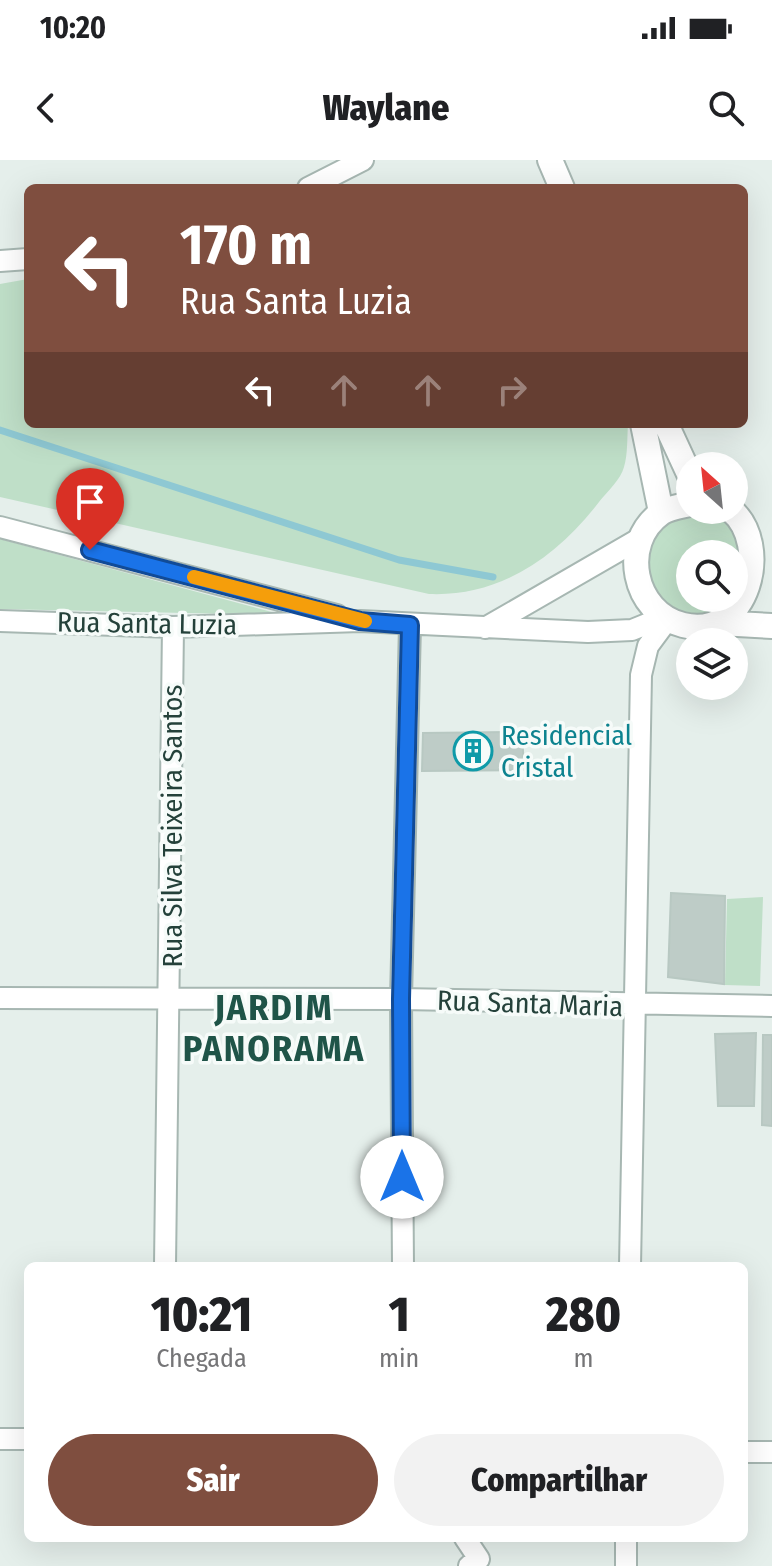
<!DOCTYPE html>
<html lang="pt">
<head>
<meta charset="utf-8">
<style>
  :root { --surface:#fff; --page:#f2f2f2; --text:#202124; --muted:#757577; --accent:#7f4e3f }
  body { margin:0; font-family:"Fira Sans Condensed",sans-serif; background:var(--page); color:var(--text); height:100vh; display:flex; flex-direction:column; font-size:30px; white-space:nowrap }
  * { box-sizing:border-box; margin:0 }
  p { font-size:26px; color:var(--muted) }
  .icon { flex:none; width:44px; height:44px; fill:none; stroke:currentColor; stroke-width:2; stroke-linecap:round; stroke-linejoin:round }
  .map { position:relative; flex:1; overflow:hidden }
  .details { position:absolute; left:24px; top:1102px; width:724px; height:280px; display:flex; flex-direction:column; background:var(--surface); border-radius:12px; box-shadow:0 8px 32px #0002 }
  .details>* { flex:none }
  .guide { position:absolute; left:24px; top:24px; width:724px; height:244px; border-radius:12px; box-shadow:0 8px 32px #0002; background:#7f4e3f; color:#fff; overflow:hidden }
  .needle { width:52px; rotate:333deg }
  .buttons { position:absolute; left:676px; top:292px; display:grid; gap:16px }
  .buttons a { display:grid; place-items:center; width:72px; height:72px; border-radius:50%; background:var(--surface); box-shadow:0 8px 32px #0002; font-size:40px }
  .pin { position:absolute; display:grid; place-items:center; width:68px; height:68px; color:#fff; margin:-82px -34px; border-radius:50% 50% 50% 0; rotate:-45deg; box-shadow:0 0 8px #0007 }
  .pin .icon { rotate:45deg }
  .me { position:absolute; width:88px; margin:-44px; rotate:0deg; stroke-linejoin:round; filter:drop-shadow(0 0 6px #0008) }
  .turn { display:flex; align-items:center; gap:28px; height:168px; padding:0 24px; font-size:36px }
  .turn .icon { width:104px; height:104px; stroke-width:2.5 }
  .turn b { display:block; font-size:56px; line-height:68px }
  .lanes { display:flex; align-items:center; height:76px; padding:0 24px; background:#0003; justify-content:center; gap:40px; direction:ltr }
  .lanes .off { opacity:.35 }
  .eta { display:flex; justify-content:space-evenly; align-items:center; height:136px; text-align:center }
  .eta b { font-size:48px; font-weight:800; line-height:56px }
  .primary-button { display:flex; gap:16px; margin-top:auto; padding:16px 24px }
  .primary-button a { flex:1; height:92px; border-radius:48px; background:var(--accent); color:#fff; font-size:32px; font-weight:800; line-height:92px; text-align:center }
  .primary-button a+a { background:var(--page); color:var(--text) }
  .status { display:flex; justify-content:space-between; align-items:center; height:56px; padding:0 40px; background:var(--surface); direction:ltr }
  .status svg { height:22px; fill:currentColor }
  header { display:flex; justify-content:space-between; align-items:center; height:104px; padding:0 24px; background:var(--surface); font-size:36px; font-weight:800 }
  .map>svg:first-child { display:block }
</style>
</head>
<body>
<div class="status"><b>10:20</b><svg viewBox="0 0 49 12"><path d="M0 12V9h3v3zM5 12V6h3v6zM10 12V3h3v9zM15 12V0h3v12zM26 1h20v11H26zM47 4h2v5h-2z"/></svg></div>
<header><svg class="icon" aria-label="back" viewBox="0 0 24 24"><path d="M15 5l-7 7 7 7"/></svg>Waylane<svg class="icon" aria-label="search" viewBox="0 0 24 24"><circle cx="10" cy="10" r="6"/><path d="M15 15l6 6"/></svg></header>
<div class="map">
<svg width="772" height="1406" viewBox="0 0 772 1406">
  <rect width="100%" height="100%" fill="#e5efeb"/>
  <!-- green -->
  <path fill="#bfdfc8" fill-rule="evenodd" d="M28,119v145h600c-1,13 0,30 -4,43 -3,12 -17,25 -25,35 -42,55 -99,95 -170,92l-429,-97v-213z
    M708,350c64,19 41,132 -31,104 -47,-18 -42,-90 6,-103 7,-2 17,-1 25,-1zM690,394h44v44h-44z
    M0,379l283,76 -283,-6z
    M763,737l-3,89 -35,-1 2,-86z"/>
  <g fill="none" stroke-linecap="round" stroke-linejoin="round">
    <!-- stream -->
    <path stroke="#8ec8d3" stroke-width="7" d="M0,270l399,130 94,17"/>
  </g>
  <!-- building -->
  <path fill="#beccc7" stroke="#b8c8c2" stroke-width="2" d="M522,572l2,38 -102,1 1,-38z
    M671,733l54,3 -1,88 -56,-7z
    M756,873l-2,73h-36l-3,-72z
    M763,875h9v91l-10,-1z"/>
  <g fill="none" stroke-linecap="round" stroke-linejoin="round">
    <!-- minor casing -->
    <g stroke="#a7b7b2" stroke-width="24">
      <path id="minor" d="M308,28l55,-28
        M0,101l28,-2
        M0,367l337,88
        M0,461l173,6 187,-6 228,11 44,-2 32,-13
        M485,468l154,-89
        M0,838l401,1 371,7
        M165,1106l8,-639
        M403,1106l-2,-267 9,-374
        M630,1106l11,-591 7,-29 20,-27
        M0,1279h28
        M744,1292h28
        M465,1378l14,21 -10,7
        M626,1406v-28"/>
    </g>
    <!-- tertiary casing -->
    <g stroke="#a7b7b2" stroke-width="28">
      <path id="tertiary" d="M550,0l12,28
        M643,264l18,88
        M666,264l24,52
        M690,344c-8,2 -22,4 -29,9 -42,30 -28,100 22,112 66,16 89,-81 48,-115
        M719,463l53,3"/>
    </g>
    <!-- minor -->
    <use href="#minor" stroke="#fff" stroke-width="20"/>
    <!-- tertiary -->
    <use href="#tertiary" stroke="#fff" stroke-width="24"/>
  </g>
  <g fill="none" stroke-linecap="round" stroke-linejoin="round">
    <!-- route casing -->
    <g stroke="#114b97" stroke-width="20">
      <path id="route" d="M90,390l270,71 50,4 -9,374 1,178"/>
    </g>
    <!-- route -->
    <use href="#route" stroke="#1a73e8" stroke-width="14"/>
    <!-- slow -->
    <path stroke="#f59e0b" stroke-width="14" d="M194,417l171,44"/>
  </g>
  <!-- icons -->
  <defs>
    <g id="building-ring" transform="scale(2)"><circle r="9.5" fill="#f6fbf9" stroke="#0f9aa8" stroke-width="1.5"/><path d="M-4-6H4V6H1V3H-1V6H-4ZM-2.5-4.3h1.7v1.8h-1.7ZM.8-4.3h1.7v1.8H.8ZM-2.5-1h1.7V.8h-1.7ZM.8-1h1.7V.8H.8Z" fill="#0f9aa8"/></g>
  </defs>
  <g fill-rule="evenodd">
    <use href="#building-ring" x="473" y="591"/>
  </g>
  <g text-anchor="middle" stroke-width="7" stroke-linejoin="round" paint-order="stroke">
    <!-- street labels -->
    <g font-size="28" fill="#24413a" stroke="#f6fbf9">
      <text transform="translate(147 463) rotate(1)" y="10">Rua Santa Luzia</text>
      <text transform="translate(172 666) rotate(-90)" y="10">Rua Silva Teixeira Santos</text>
      <text transform="translate(530 843) rotate(2)" y="10">Rua Santa Maria</text>
    </g>
    <!-- culture labels -->
    <g font-size="28" fill="#0d838f" stroke="#f6fbf9" text-anchor="start">
      <text x="501" y="585">Residencial<tspan x="501" dy="32">Cristal</tspan></text>
    </g>
    <!-- district labels -->
    <g font-size="36" font-weight="bold" letter-spacing="2" fill="#1f5448" stroke="#f6fbf9">
      <text x="274" y="860">JARDIM<tspan x="274" dy="41">PANORAMA</tspan></text>
    </g>
  </g>
</svg>
<div class="buttons">
<a><svg class="needle" viewBox="-14 -14 28 28"><path d="M0-13l5 13h-10z" fill="#e53935"/><path d="M0 13l5-13h-10z" fill="#757577"/></svg></a>
<a><svg class="icon" aria-label="search" viewBox="0 0 24 24"><circle cx="10" cy="10" r="6"/><path d="M15 15l6 6"/></svg></a>
<a><svg class="icon" aria-label="layers" viewBox="0 0 24 24"><path d="M12 4l9 5-9 5-9-5zM3 14l9 5 9-5"/></svg></a>
</div>
<div class="pin" style="left:90px;top:390px;background:#d93025"><svg class="icon" aria-label="arrive" viewBox="0 0 24 24"><path d="M6 21V4h12l-3 4 3 4H6"/></svg></div>
<svg class="me" style="left:402px;top:1017px" viewBox="-20 -20 40 40"><circle r="19" fill="#fff"/><path d="M0-13L10 11 0 6-10 11z" fill="#1a73e8"/></svg>
<div class="guide">
<div class="turn"><svg class="icon" aria-label="left" viewBox="0 0 24 24"><path d="M17 20v-9H6M10 6l-5 5 5 5"/></svg><div><b>170 m</b>Rua Santa Luzia</div></div>
<div class="lanes"><svg class="icon" aria-label="left" viewBox="0 0 24 24"><path d="M17 20v-9H6M10 6l-5 5 5 5"/></svg><svg class="icon off" aria-label="ahead" viewBox="0 0 24 24"><path d="M12 20V5M6 11l6-6 6 6"/></svg><svg class="icon off" aria-label="ahead" viewBox="0 0 24 24"><path d="M12 20V5M6 11l6-6 6 6"/></svg><svg class="icon off" aria-label="right" viewBox="0 0 24 24"><path d="M7 20v-9h11M14 6l5 5-5 5"/></svg></div>
</div>
<section class="details">
<div class="eta">
<div><b>10:21</b><p>Chegada</p></div>
<div><b>1</b><p>min</p></div>
<div><b>280</b><p>m</p></div>
</div>
<div class="primary-button"><a>Sair</a><a>Compartilhar</a></div>
</section>
</div>
</body>
</html>
